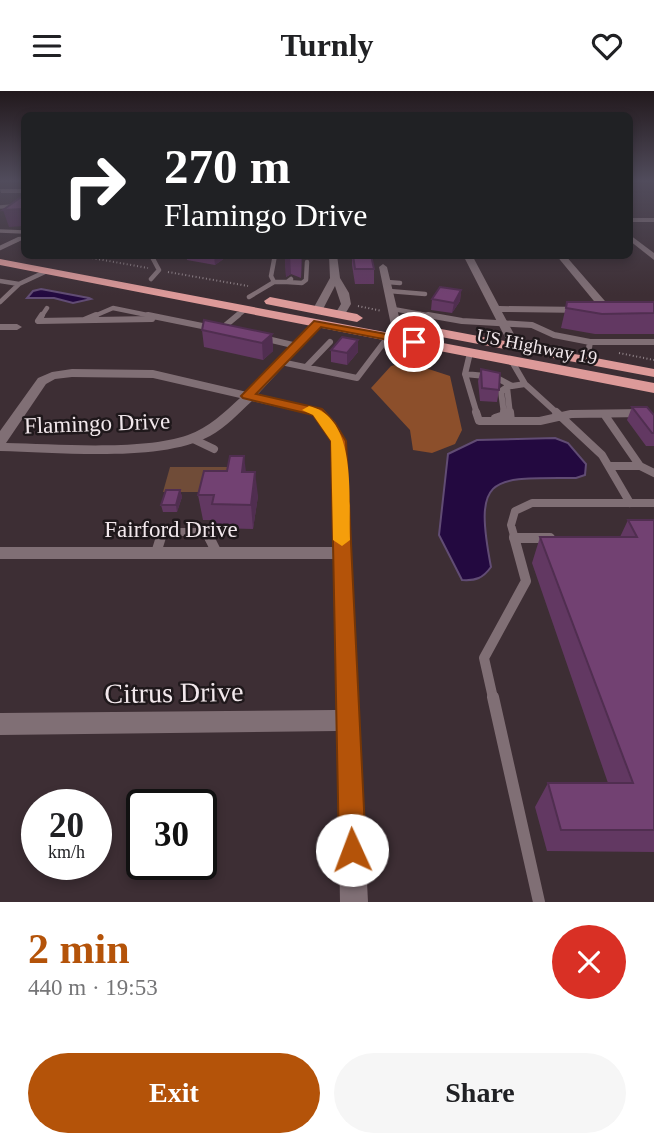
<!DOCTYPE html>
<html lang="en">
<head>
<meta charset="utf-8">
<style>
  :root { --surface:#fff; --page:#f6f6f6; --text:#202124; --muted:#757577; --accent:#b45309 }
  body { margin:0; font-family:"Times New Roman",serif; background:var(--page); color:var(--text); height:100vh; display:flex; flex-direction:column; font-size:26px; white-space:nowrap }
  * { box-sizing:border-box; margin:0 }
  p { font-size:23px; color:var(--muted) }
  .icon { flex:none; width:38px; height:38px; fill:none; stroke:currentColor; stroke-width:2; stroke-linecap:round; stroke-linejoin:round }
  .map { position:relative; height:811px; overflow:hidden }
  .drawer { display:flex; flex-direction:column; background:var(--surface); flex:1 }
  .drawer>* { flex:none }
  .guide { position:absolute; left:21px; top:21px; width:612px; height:147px; border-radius:10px; box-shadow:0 4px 10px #0003; background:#202124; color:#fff; overflow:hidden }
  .speed { position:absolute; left:21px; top:698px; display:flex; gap:14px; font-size:35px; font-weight:700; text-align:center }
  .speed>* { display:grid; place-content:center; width:91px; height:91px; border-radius:50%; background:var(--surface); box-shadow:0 4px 10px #0003; line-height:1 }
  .speed small { font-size:18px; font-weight:400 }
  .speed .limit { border:4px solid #111; border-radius:10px; background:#fff; color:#111 }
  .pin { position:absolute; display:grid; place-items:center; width:60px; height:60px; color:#fff; margin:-30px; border:4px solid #fff; border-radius:50%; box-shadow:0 2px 7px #0007 }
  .me { position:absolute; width:77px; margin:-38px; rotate:358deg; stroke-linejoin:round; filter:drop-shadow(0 0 5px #0008) }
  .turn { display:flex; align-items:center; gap:24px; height:147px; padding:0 28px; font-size:32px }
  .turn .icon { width:91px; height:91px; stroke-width:2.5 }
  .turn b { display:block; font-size:49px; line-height:60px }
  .round { display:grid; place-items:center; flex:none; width:74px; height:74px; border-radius:37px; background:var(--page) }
  .head { display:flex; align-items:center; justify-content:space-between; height:119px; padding:0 28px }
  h1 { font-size:42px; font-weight:600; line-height:52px; color:var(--accent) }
  .cta { display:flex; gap:14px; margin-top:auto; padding:14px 28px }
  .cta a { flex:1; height:80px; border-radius:42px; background:var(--accent); color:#fff; font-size:28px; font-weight:600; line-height:80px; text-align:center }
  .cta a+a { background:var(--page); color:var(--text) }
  header { display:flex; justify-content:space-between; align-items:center; height:91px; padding:0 28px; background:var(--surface); font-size:32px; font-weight:600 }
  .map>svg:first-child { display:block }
</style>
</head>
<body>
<header><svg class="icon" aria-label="menu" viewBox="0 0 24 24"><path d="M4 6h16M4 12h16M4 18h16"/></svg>Turnly<svg class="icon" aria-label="heart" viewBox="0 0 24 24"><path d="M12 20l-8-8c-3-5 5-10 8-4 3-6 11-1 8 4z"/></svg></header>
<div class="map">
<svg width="654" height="811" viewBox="0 0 654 811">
  <rect width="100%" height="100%" fill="#3d2e34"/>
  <!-- green -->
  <path fill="#704c38" d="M170,376h62l-5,25h-64z"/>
  <!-- forest -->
  <path fill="#8c4f2b" d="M407,271l43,14 12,54 -7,14 -23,9 -19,-3 -3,-20 -39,-42 20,-22z"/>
  <!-- water -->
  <path fill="#230940" stroke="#614c74" stroke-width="2" d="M41,198l48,9 2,1 -18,4 -19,-5h-27l6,-7z
    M555,347l13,5 18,21 -1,11 -9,3c-85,0 -103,-5 -85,89 -8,11 -15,14 -29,13l-23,-45 9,-81 29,-14z"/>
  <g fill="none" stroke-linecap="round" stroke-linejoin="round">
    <!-- path -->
    <path stroke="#93868b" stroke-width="2" stroke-dasharray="1 2.5" stroke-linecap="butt" d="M75,164l73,13
      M168,181l80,14
      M358,215l24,5
      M619,262l35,7"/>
    <!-- service-far5 -->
    <path stroke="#806f75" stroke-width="3.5" d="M0,116l24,-2
      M0,140l24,1
      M15,150l9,-4"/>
    <!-- service-far4 -->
    <path stroke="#806f75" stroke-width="4.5" d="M0,157l19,-9
      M151,164l8,15 -8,9
      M291,188l-4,3 15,1 4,-3 1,-18
      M0,190l19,3
      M274,191l-3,-6 4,-21
      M387,191l13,1
      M389,200l36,3
      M249,206l25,-15h13
      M0,211l19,-18 28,-13
      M393,218l45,8
      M41,226l6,-9
      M92,226l21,-9 44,9
      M236,226l10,-8"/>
    <!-- service-far3 -->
    <path stroke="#806f75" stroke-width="6" d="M42,224l-4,6 114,-2
      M148,224l64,13
      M428,224l34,6 70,4 22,10 36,7 -3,18
      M84,229l12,-5
      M220,239l18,-15
      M263,247l34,8
      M590,251h64
      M470,262l-5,21 12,40
      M511,269l14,24 33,30
      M281,271l76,16 31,-41
      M306,276l24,-25
      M465,283l30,3 17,9 13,-2
      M504,323l-3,-23 6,-4
      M510,323l-3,-27 4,-1
      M571,323h75"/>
    <!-- service-far2 -->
    <path stroke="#806f75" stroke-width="8" d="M476,321l3,9h61l31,-7 74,-1 9,11
      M510,321l1,9
      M556,321l46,43 28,48
      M604,323l36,52h-31
      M495,327l9,-3v-3
      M193,348l21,10
      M640,375l14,7
      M514,447h36
      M160,448l2,-7h44l3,7
      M515,448l-4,-14 4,-14 17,-8h122"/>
    <!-- service-far1 -->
    <path stroke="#806f75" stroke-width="10" d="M209,446l8,16
      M514,447h36
      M156,462l5,-16
      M493,607l-9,-40 42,-77 -12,-44"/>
    <!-- service -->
    <path stroke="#806f75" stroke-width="12" d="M493,606l46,205"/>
    <!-- minor -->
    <path fill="#806f75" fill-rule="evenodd" d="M0,98h24v4h-23z
      M630,127h24v4h-24z
      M630,144l24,18v7l-24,-19z
      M329,164h8l3,23 9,15 2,11 -7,12 -4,1 -5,-3 6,-10 -6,-18 -13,25 -9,-2 17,-31z
      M463,164h9l27,51 86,1 5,3 -5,3 -83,-1 19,35 -10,2z
      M556,164h9l46,53v4h-8z
      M383,173l4,3 14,58 -5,3 -5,-3 -12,-58z
      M314,231l9,2 -65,70 65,15 12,13 10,19 23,461h-28l-3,-171 -337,4v-22l336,-3 -3,-151h-333v-12h333l-2,-106 -7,-15 -11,-11 -61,-14c-13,12 -26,26 -42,35 -49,27 -153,16 -210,15v-20l38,-53 14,-6 20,-3 81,1 94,22zM72,286l81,1 87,20c-15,14 -32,30 -52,37 -45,16 -133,9 -182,8l40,-59 9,-5z
      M0,233h17l5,3 -5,3h-17z"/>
    <!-- trunk -->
    <path fill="#dd9a99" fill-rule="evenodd" d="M0,168l654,124v10l-654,-128z
      M270,206l87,17 6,4 -6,4 -91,-18 -2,-3z
      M404,231l250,47v8l-255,-48 -2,-3z"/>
  </g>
  <!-- wall -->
  <path fill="#623862" d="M187,164h42l-14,10 -28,-5z
    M285,164h17l-1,23 -10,-4 -5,3z
    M352,164h19l3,14v15h-19l-3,-19z
    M461,199l-1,11 -8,12 -21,-3 1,-11z
    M567,211h87v32h-59l-34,-6z
    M202,239l70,4 1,17 -10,9 -59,-13z
    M358,249v12l-11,13 -16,-3v-12z
    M481,278l18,21 -2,12 -17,-1 -2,-20z
    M632,316l22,8v31h-8l-19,-26z
    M246,381l12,24 -5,33 -37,-1 -2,-8h-11l-5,-25z
    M180,399l2,7 -5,15h-14l-2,-7z
    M628,429h26v332l-107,-1 -12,-44 13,-24h60l-76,-220 8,-26h80z"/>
  <!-- shaded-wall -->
  <path fill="#502e50" d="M24,118v17l-15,1 -6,-17z
    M214,164h15l-14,10z
    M289,164h1l1,19 -5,3 -1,-19z
    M301,164h1l-1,23z
    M461,199l-1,11 -8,12 2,-10z
    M272,243l1,17 -10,9 -1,-17z
    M358,249v12l-11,13v-12z
    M244,365l3,24 -5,-8z
    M255,381l3,24 -5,33 -2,-24z
    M180,399l2,7 -5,15 -1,-7z"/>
  <!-- building -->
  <path fill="#724172" stroke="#502e50" stroke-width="2" d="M24,104v14l-21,1z
    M353,164h18l3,14h-19z
    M440,196l21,3 -7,13 -22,-4z
    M567,211h87v11l-52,1 -36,-6z
    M204,229l68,14 -10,9 -60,-13z
    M342,246l16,3 -11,13 -16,-3z
    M481,278l19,4 -1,17 -17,-2z
    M632,316h15l7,8v18h-2z
    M230,365h14l-2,16h13l-4,33 -39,-1 2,-9h-16l6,-24h23z
    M166,399h14l-4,15h-15z
    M628,429h26v310h-93l-13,-47h85l-93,-246h97z"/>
  <!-- sky -->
  <linearGradient id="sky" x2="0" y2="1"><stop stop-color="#22191d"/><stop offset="0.44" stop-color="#514c5c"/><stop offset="1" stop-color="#514c5c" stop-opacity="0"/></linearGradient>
  <rect width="654" height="204" fill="url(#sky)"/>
  <!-- route -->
  <path fill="#b45309" stroke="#753606" stroke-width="2" d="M314,230l100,18 6,3 -6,3 -93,-18 -65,67 66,15 13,14 11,18 20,409 -4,10 -10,3 -9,-3 -4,-10 -8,-409 -18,-26 -70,-17 -2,-2z"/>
  <!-- slow -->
  <path fill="#f59e0b" d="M309,315c50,12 39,93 41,134l-8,6 -9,-6 -2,-99 -18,-26 -11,-5z"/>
  <g text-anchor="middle" stroke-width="5" stroke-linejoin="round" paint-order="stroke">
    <!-- far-street labels -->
    <g font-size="19" fill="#f2e8ec" stroke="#1f181b">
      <text transform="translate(537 255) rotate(11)" y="7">US Highway 19</text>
    </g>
    <!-- street labels -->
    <g font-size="23" fill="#f2e8ec" stroke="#1f181b">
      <text transform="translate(97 332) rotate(-2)" y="8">Flamingo Drive</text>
      <text x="171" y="446">Fairford Drive</text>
    </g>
    <!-- near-street labels -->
    <g font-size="28" fill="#f2e8ec" stroke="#1f181b">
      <text transform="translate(174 601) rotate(-1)" y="10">Citrus Drive</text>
    </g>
  </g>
</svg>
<div class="speed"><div>20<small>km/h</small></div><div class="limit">30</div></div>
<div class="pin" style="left:414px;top:251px;background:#d93025"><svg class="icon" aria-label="arrive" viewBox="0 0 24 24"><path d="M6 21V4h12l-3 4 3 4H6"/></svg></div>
<svg class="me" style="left:352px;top:759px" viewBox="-20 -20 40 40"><circle r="19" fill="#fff"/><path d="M0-13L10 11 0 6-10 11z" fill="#b45309"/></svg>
<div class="guide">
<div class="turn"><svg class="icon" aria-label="right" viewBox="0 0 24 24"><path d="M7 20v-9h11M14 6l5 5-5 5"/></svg><div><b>270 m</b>Flamingo Drive</div></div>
</div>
</div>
<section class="drawer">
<div class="head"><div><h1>2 min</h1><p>440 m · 19:53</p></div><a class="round" style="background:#d93025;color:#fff"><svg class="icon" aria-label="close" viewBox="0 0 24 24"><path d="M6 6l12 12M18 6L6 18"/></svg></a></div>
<div class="cta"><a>Exit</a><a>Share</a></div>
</section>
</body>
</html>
